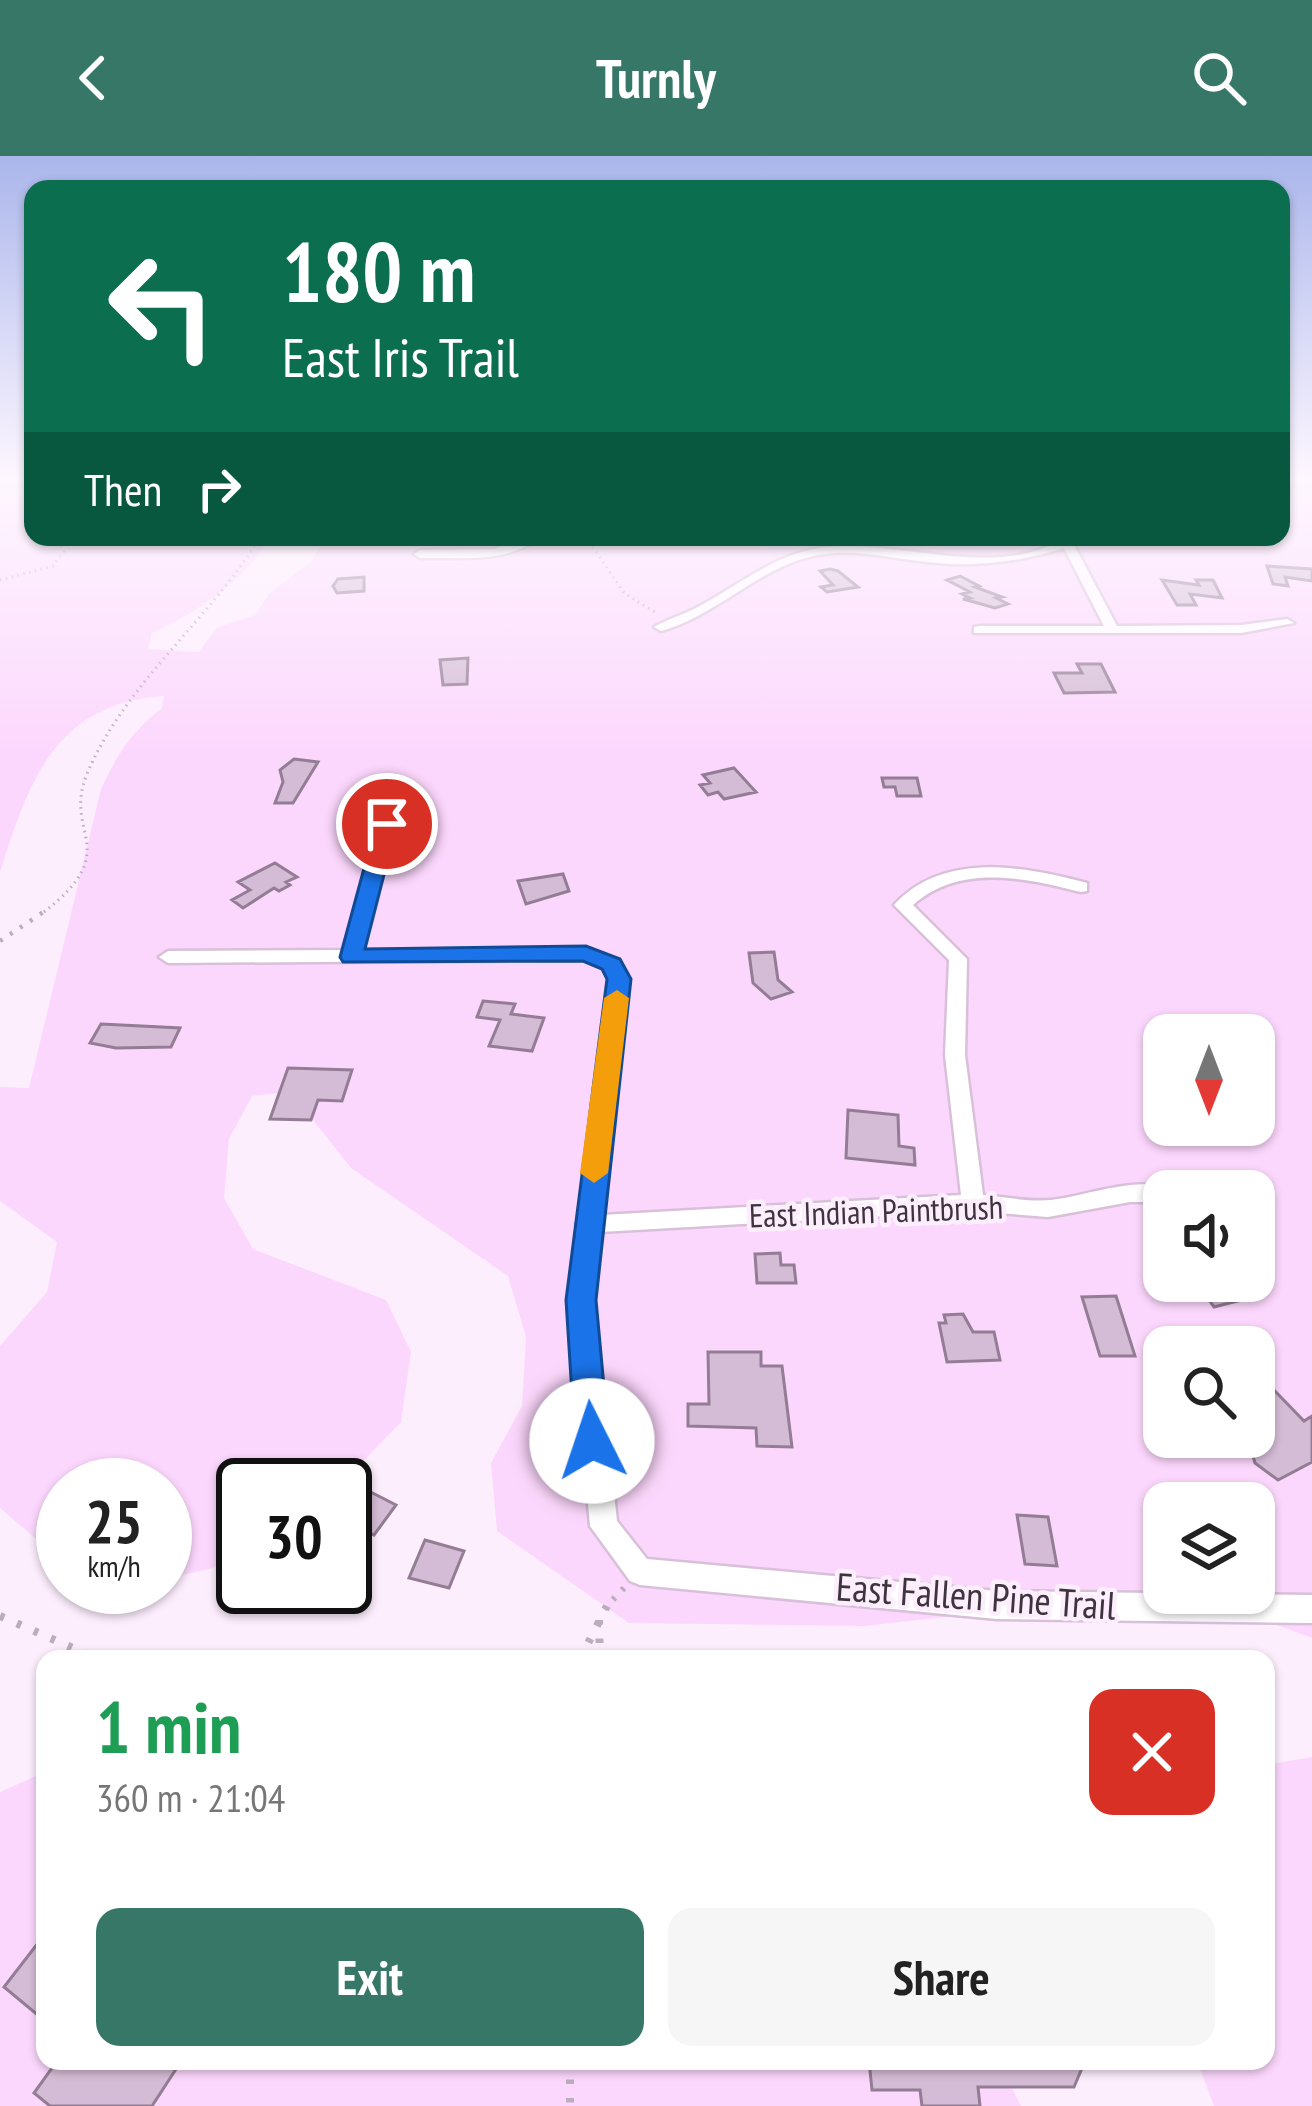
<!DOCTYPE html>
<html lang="en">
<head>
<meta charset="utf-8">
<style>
  :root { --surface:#fff; --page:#f6f6f6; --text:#222; --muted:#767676; --accent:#367767 }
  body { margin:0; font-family:"PT Sans Narrow",sans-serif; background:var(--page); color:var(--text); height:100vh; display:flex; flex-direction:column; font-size:45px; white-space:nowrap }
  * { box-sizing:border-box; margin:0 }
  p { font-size:39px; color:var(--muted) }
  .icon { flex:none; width:66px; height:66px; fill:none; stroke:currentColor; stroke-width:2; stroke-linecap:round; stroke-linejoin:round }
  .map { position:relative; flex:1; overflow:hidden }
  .side { position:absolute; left:36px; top:1494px; width:1239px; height:420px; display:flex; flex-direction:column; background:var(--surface); border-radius:24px; box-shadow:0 3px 9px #0004 }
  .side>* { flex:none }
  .hud { position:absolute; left:24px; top:24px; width:1266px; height:366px; border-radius:24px; box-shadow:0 3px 9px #0004; background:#0b6e4f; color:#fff; overflow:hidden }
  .needle { width:78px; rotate:180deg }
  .fabs { position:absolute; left:1143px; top:858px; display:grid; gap:24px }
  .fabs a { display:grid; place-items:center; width:132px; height:132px; border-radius:24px; background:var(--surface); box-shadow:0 3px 9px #0004; font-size:60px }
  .speed { position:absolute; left:36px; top:1302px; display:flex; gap:24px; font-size:60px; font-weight:700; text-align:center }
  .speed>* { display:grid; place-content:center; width:156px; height:156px; border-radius:50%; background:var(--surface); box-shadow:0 3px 9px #0004; line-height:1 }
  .speed small { font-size:30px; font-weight:400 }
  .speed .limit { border:6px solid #111; border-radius:18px; background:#fff; color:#111 }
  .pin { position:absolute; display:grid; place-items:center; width:102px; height:102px; color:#fff; margin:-51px; border:6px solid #fff; border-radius:50%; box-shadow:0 3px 12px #0007 }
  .me { position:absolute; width:132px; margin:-66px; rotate:356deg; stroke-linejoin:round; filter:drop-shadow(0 0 9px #0008) }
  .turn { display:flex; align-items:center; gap:42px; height:252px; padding:0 60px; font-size:54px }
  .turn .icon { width:156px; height:156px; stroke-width:2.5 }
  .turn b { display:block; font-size:84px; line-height:102px }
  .then { display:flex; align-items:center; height:114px; padding:0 60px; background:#0003; gap:24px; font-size:45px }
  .round { display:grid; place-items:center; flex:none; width:126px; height:126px; border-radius:24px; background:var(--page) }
  .head { display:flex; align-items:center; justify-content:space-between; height:204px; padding:0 60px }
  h1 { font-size:72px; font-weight:800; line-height:90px; color:#1e9e55 }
  .primary-button { display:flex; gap:24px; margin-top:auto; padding:24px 60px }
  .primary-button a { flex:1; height:138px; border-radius:24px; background:var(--accent); color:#fff; font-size:48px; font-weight:800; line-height:138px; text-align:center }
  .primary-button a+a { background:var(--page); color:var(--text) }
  header { display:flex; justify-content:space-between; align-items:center; height:156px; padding:0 60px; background:var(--accent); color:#fff; font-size:54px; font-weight:800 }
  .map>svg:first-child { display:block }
</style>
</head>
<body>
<header><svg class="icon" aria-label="back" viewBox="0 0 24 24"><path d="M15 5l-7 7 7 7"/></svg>Turnly<svg class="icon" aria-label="search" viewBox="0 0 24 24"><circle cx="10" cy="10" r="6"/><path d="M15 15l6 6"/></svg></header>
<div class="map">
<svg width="1312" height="1950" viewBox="0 0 1312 1950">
  <rect width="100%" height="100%" fill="#fdeefe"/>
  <!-- green -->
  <path fill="#fcd7fd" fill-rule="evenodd" d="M0,326h33v55h237c-23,42 -74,76 -118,96l-4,16 51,3 17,-24 39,-13 14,-21 44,-34 11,-23h957v-55h31v1156l-84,-31 -113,-9 -250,28 -236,-3 -132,-92 -6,-68 31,-57 4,-69 -18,-61 -157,-108 -60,-76 -39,4 -23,43 -5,59 29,51 133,51 25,52 -10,70 -61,63h-97v76l-78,18v-94h-102v77l-63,-54v-162l47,-54 10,-50 -57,-41v-114l29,1 72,-299c16,-34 31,-58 61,-81l2,-12c-109,7 -135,85 -164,176zM1164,879h90v90h-90zM1164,1035h90v90h-90zM1164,1191h90v90h-90zM1164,1347h90v90h-90z
    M1312,1601v349h-98l-17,-45h69v-296z
    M45,1616v289h953l23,45h-1021v-314z"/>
  <!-- building -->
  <path fill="#d5bcd6" stroke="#937d94" stroke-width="3" d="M1267,410l45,3v12l-27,-4 3,9 -15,-2z
    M830,413l8,2 20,16 -31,5 -6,-5 12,-2 -13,-14z
    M960,420l19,10 -4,1 27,10 -6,1 12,6 -13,4 -32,-9 7,-1 -8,-4 8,-2 -23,-12z
    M364,421v14l-27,2 -4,-7 5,-7z
    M1162,424l37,5 -3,-5h17l9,18 -32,-4 6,11h-19z
    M468,502l-1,26 -24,1 -3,-25z
    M1077,508h24l14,28 -51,1 -10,-20h28z
    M294,603l24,3 -25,41h-18l8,-21 -3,-12z
    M734,612l22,24 -32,7 -6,-7 -10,3 -8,-10 10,-2 -7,-8z
    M882,622h35l4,18h-24l-2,-9h-11z
    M275,707l22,14 -11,5 4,3 -11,6 -5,-3 -31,20 -11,-8 18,-10 -12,-8z
    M563,718l6,17 -43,13 -8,-23z
    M774,796l4,28 14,12 -21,7 -18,-16 -4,-30z
    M483,845l32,3 -4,10 33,4 -12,33 -43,-5 11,-26 -23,-3z
    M101,868l79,4 -9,19 -55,1 -26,-5z
    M288,912l64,2 -10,31 -24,-1 -7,20 -41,-1z
    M848,954l50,5 1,31 15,2 1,17 -69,-7z
    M780,1097l1,12h13l2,18h-39l-2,-29z
    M1212,1125h34l11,15 -43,11 -16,-23z
    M1116,1140l19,60h-35l-18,-59z
    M963,1158l10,18h21l6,28 -53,2 -8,-39h7l-2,-8z
    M708,1196h53v14h21l10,81 -35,-1 -1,-18 -68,-2v-22h21z
    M1273,1233l31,32 8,-5v46l-34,18 -23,-17 -3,-10 10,-22 -8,-9v-23z
    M314,1307l82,42 -22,30 -29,-15v-35h-49z
    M1017,1359l31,2 9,49 -32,-2z
    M425,1384l39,11 -15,37 -40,-10z
    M45,1778v87l-41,-34z
    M57,1905h115l6,5 -26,40h-102l-16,-13z
    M869,1905h216l-11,26h-96l2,19h-58l-2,-16h-48z"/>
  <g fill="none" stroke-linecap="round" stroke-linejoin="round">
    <!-- street casing -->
    <g stroke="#d8c0d9" stroke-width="5">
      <path id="street" d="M1305,326h7v3l-6,-1z
        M526,381h14c-33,27 -80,20 -120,21l-6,-4 6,-4 74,-1z
        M1066,381h13l-6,6 44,83 124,-1 46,-6 7,4 -53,10h-267v-6l5,-1h125l-40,-78c-41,13 -85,19 -127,15 -40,-3 -80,-15 -119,-8 -58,11 -100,60 -157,76l-7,-4c13,-8 29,-12 42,-19 44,-23 81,-57 133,-61 74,-7 169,34 237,-10z
        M387,663l8,5 -32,126 223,-2 31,12 11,19 -26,236 359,-20 -16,-140 4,-95 -55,-55c49,-54 131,-39 193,-22v8l-6,1c-55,-14 -121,-29 -168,13l54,54 -2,96 18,140c22,2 46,7 68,5 33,-3 93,-27 122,-9h-9v11h-34l-82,15 -75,-6 -373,21 -7,68 24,221 30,38 350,32 315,4v28l-315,-4 -357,-34 -10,-4 -40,-55 -21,-226 9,-71 -2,-5 4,-6 30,-239 -6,-11 -20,-8 -416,3 -9,-6 9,-6 177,-1 34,-126z"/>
    </g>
    <!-- path-far3 -->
    <path stroke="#bbaebc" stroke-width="3" stroke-dasharray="1.5 4.5" stroke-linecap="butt" d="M586,381l38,56 34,21
      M0,424l53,-14 11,-15 -10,-14
      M44,756c81,-63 18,-78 43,-138 38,-91 123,-154 173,-237"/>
    <!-- path-far2 -->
    <path stroke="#bbaebc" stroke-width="4.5" stroke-dasharray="3 9" stroke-linecap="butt" d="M0,785l48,-32"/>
    <!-- path-far1 -->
    <path stroke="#bbaebc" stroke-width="6" stroke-dasharray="3 10" stroke-linecap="butt" d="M604,1453l20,-21"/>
    <!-- path -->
    <path stroke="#bbaebc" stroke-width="8" stroke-dasharray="4.5 14" stroke-linecap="butt" d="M0,1460l98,43
      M599,1464l1,39
      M580,1503l27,-53
      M570,1905v45"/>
    <!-- street -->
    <use href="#street" fill="#fff" fill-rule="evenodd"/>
  </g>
  <!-- sky -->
  <linearGradient id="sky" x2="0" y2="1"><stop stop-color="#aab6eb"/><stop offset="0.54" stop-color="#fef7ff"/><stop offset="1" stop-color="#fef7ff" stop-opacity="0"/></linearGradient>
  <rect width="1312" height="599" fill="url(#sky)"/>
  <!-- route -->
  <path fill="#1a73e8" stroke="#114b97" stroke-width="3" d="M387,661l10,7 -32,125 221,-3 34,13 11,20 -35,321 13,141 -5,10 -12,5 -12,-5 -5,-10 -9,-141 41,-321 -5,-10 -19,-8 -240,1 -3,-5 36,-133z"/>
  <!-- slow -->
  <path fill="#f59e0b" d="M617,834l12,8 -21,175 -14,10 -14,-10 24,-175z"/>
  <g text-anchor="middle" stroke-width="9" stroke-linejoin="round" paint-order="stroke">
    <!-- street labels -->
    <g font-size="33" fill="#3e343e" stroke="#fdeefe">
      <text transform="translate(876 1055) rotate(-2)" y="12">East Indian Paintbrush</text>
    </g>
    <!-- near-street labels -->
    <g font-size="39" fill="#3e343e" stroke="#fdeefe">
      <text transform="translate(976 1440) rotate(4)" y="14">East Fallen Pine Trail</text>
    </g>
  </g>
</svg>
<div class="fabs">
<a><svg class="needle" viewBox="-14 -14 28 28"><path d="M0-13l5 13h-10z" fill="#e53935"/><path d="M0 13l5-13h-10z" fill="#767676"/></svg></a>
<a><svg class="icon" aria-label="sound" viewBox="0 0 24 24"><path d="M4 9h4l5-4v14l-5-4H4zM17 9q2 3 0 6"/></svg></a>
<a><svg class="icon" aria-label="search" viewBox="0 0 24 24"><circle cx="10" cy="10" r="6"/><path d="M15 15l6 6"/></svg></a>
<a><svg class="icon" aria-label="layers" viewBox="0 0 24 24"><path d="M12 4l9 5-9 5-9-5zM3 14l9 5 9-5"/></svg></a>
</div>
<div class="speed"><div>25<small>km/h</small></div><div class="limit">30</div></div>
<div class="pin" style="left:387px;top:668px;background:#d93025"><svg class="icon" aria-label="arrive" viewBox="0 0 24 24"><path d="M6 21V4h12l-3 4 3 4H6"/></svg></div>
<svg class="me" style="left:592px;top:1285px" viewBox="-20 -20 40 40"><circle r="19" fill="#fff"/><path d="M0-13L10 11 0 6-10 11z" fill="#1a73e8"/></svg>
<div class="hud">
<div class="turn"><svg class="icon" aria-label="left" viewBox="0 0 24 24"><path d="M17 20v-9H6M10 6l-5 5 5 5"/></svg><div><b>180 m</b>East Iris Trail</div></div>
<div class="then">Then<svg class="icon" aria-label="right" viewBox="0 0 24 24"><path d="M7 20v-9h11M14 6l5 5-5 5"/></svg></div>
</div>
<section class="side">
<div class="head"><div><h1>1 min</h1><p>360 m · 21:04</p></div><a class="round" style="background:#d93025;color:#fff"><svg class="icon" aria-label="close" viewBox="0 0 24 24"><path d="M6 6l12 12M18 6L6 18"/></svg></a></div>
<div class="primary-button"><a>Exit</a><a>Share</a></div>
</section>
</div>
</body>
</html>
